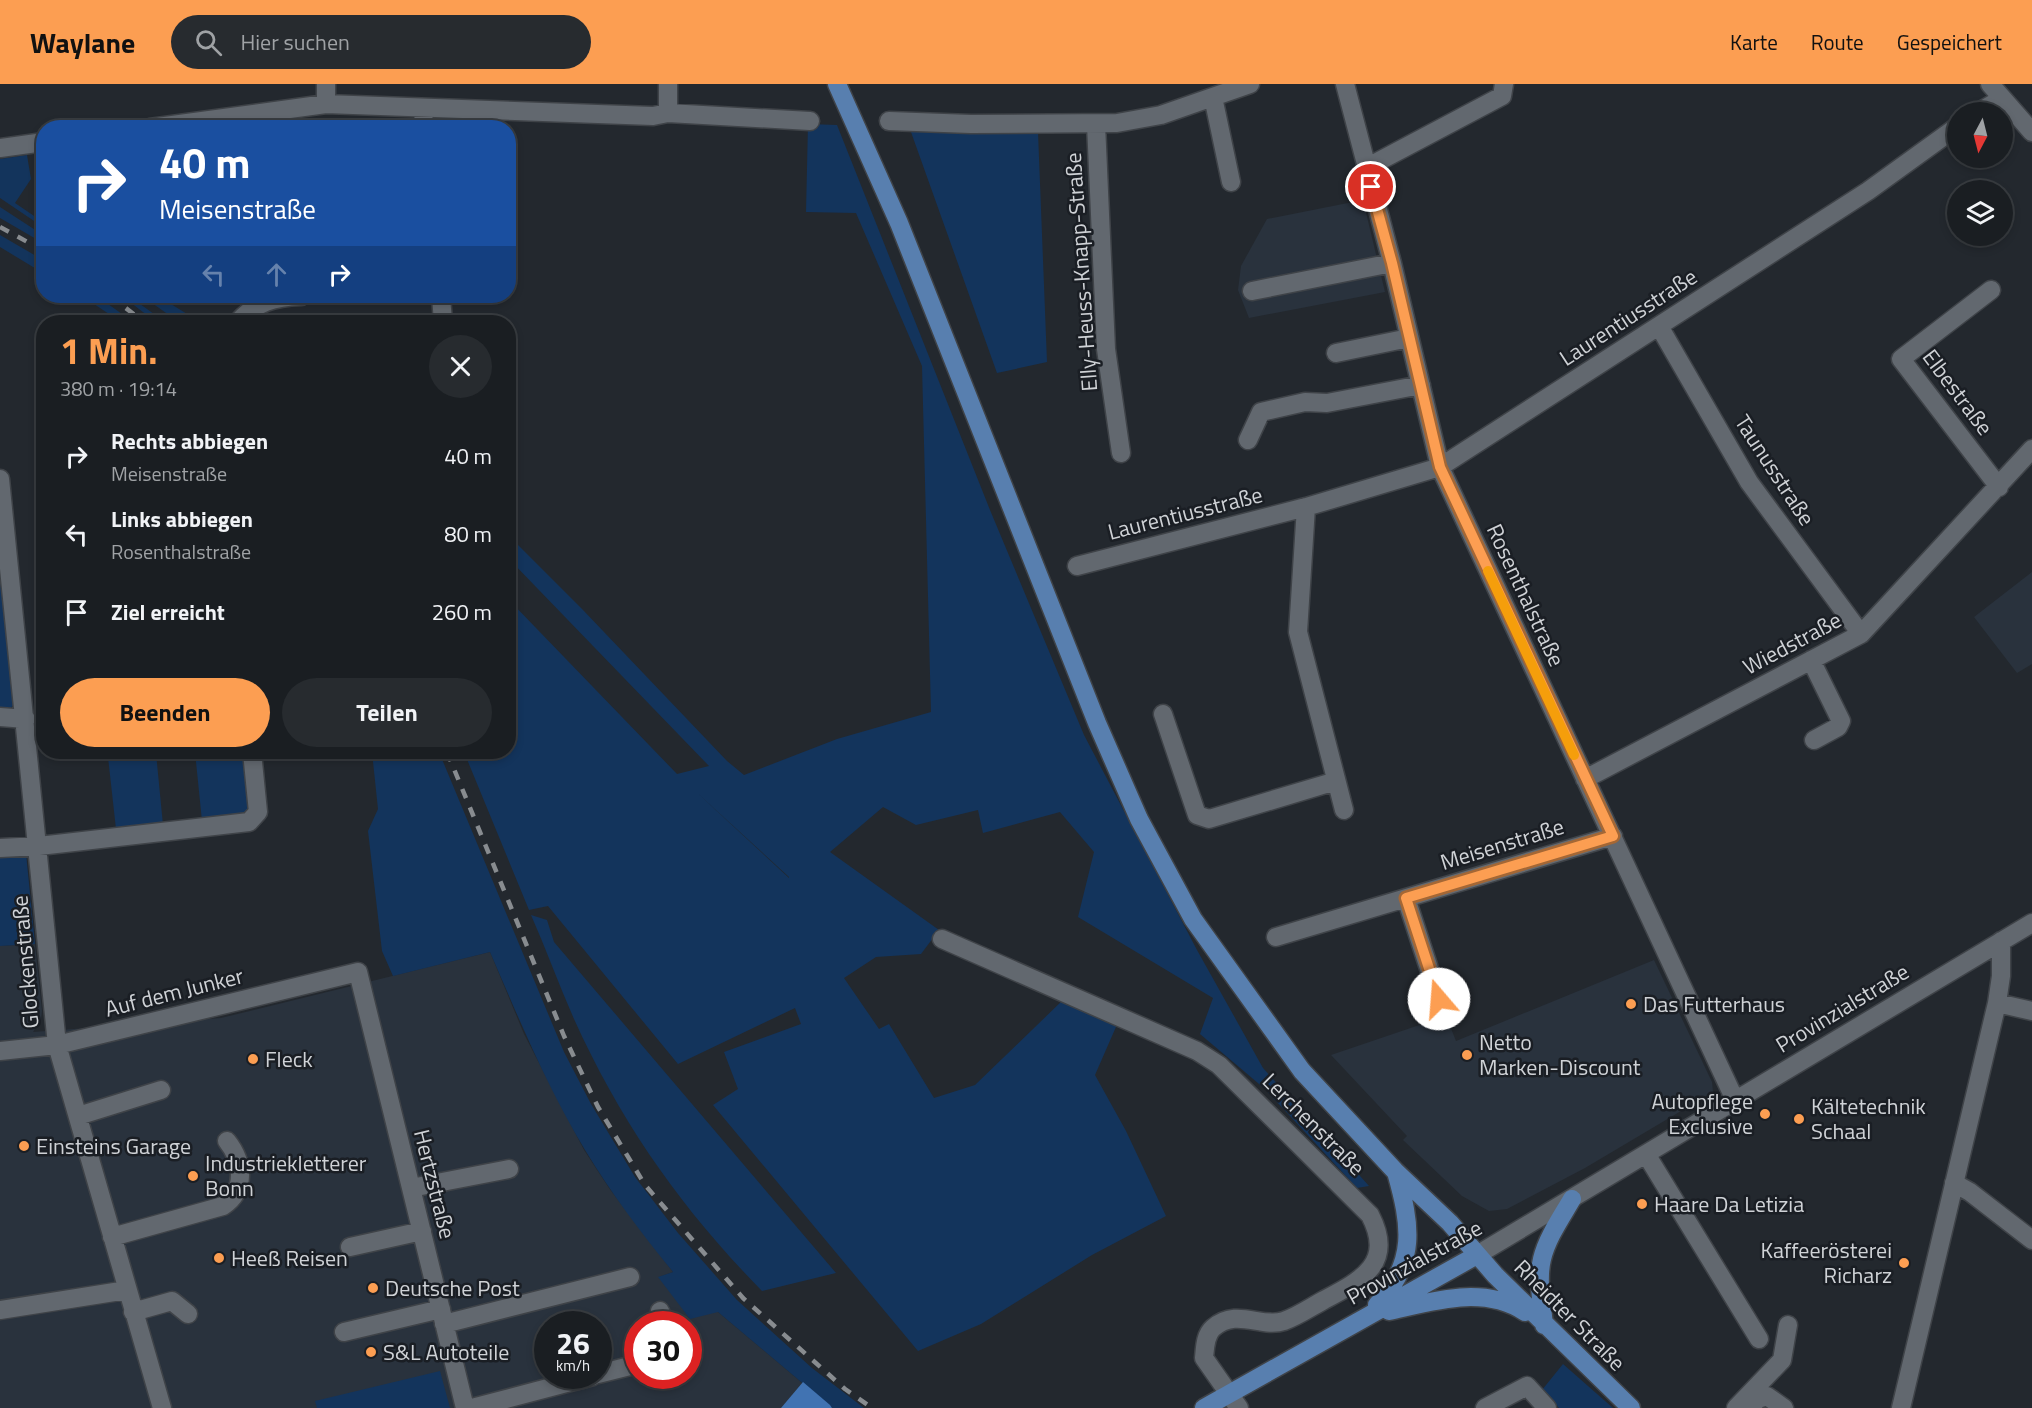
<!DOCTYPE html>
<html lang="de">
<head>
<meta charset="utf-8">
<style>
  :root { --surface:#1a1e22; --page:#272b2f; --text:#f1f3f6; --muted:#9fa2a5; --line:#383c40; --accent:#fc9e52 }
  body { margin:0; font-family:"Titillium Web",sans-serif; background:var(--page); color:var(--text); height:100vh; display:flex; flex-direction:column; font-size:22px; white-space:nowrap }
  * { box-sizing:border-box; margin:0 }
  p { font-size:20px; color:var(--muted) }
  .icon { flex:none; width:33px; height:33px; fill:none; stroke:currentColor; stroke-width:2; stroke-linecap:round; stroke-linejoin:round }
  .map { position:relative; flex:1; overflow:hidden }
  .panel { position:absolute; left:36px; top:231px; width:480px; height:444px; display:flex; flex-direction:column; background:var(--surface); border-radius:24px; box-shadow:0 3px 9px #0003,0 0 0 2px var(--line) }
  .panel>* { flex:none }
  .banner { position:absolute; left:36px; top:36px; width:480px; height:183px; border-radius:24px; box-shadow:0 3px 9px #0003,0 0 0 2px var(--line); background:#1a4fa0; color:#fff; overflow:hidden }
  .needle { width:39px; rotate:187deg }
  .buttons { position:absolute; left:1947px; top:18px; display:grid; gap:12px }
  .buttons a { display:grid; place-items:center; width:66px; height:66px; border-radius:50%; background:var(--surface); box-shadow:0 3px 9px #0003,0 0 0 2px var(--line); font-size:30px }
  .speed { position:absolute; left:534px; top:1227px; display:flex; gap:12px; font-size:30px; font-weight:700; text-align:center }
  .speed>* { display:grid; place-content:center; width:78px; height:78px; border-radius:50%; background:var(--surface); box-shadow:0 3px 9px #0003,0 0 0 2px var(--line); line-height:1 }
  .speed small { font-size:15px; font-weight:400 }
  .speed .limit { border:9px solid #d22; background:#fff; color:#111 }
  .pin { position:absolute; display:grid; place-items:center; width:51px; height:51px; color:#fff; margin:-26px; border:3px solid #fff; border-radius:50%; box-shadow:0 2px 6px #0007 }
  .me { position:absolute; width:66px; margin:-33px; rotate:342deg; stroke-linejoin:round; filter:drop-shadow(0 0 4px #0008) }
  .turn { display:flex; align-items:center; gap:21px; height:126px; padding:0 24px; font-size:27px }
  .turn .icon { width:78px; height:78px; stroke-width:2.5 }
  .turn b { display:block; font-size:42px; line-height:51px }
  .lanes { display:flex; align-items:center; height:57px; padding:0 24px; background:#0003; justify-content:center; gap:30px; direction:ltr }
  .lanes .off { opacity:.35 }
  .round { display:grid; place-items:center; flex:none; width:63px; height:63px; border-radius:32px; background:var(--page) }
  .overview { display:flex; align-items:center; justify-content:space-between; height:102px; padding:0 24px }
  h1 { font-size:36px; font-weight:700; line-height:45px; color:var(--accent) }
  .action { display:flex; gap:12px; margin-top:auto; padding:12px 24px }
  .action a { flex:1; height:69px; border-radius:36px; background:var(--accent); color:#111; font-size:24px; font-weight:700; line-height:69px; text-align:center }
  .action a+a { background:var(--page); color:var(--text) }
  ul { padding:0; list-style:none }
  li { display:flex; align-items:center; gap:18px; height:78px; padding:0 24px }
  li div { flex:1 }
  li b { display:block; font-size:22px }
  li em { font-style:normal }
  header { display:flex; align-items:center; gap:36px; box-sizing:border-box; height:84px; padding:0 30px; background:var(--accent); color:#111 }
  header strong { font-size:28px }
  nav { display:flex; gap:33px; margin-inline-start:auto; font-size:21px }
  .search { width:420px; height:54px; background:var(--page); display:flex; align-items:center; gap:15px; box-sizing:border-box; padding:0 21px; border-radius:33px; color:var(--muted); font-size:22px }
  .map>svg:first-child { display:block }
</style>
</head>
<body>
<header>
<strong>Waylane</strong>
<div class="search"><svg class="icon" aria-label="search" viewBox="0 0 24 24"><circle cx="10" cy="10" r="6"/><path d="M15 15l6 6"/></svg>Hier suchen</div>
<nav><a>Karte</a><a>Route</a><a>Gespeichert</a></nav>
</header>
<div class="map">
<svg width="2032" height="1324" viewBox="0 0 2032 1324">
  <rect width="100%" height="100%" fill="#23282e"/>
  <!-- built -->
  <path fill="#29323d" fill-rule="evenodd" d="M1363,116l22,92 -136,26 -11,-28 3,-24 26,-47z
    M2032,488v92l-15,9 -43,-56z
    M35,860l7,67 -1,8 -8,13 188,-14 269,-66 34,82 60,116 25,38 64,84 -14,5 59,35 114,96h-832v-462zM548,1240h50v52h-50zM638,1240h50v52h-50z
    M1654,876l58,122 1,10 -128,76 -78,41 -18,2 -27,-15 -59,-56 4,-4 -76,-81 115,-39 10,25z"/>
  <!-- green -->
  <path fill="#13345c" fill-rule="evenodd" d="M808,40l29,1 153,385 94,225 113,215 66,118 106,118 -12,2 -92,-99 -65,-55 13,-36 -135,-81 16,-65 -34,-40 -77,21 -5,-23 -62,15 -33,-18 -53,45 109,78 -18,24 -45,3 -32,21 35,51 10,-5 45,74 41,-13 89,-86 55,21 -24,55 31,56 40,85 -74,39 -111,69 -63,27 -205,-246 25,-16 -14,-37 77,-28 -6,-16 -117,56 -130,-158 -19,4 -65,-158h44l1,-152 168,174 32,-8 -200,-207v-23l74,74 144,151 17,14 93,-36 94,-27 -9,-346 -66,-153 -50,-1zM694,706l95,87v1z
    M911,48h127l9,230 -50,11z
    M27,71l4,24 -16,24 28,19v5l-43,-29v-39z
    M0,123l43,28v8l-43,-25z
    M0,151l43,25v13l-43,-26z
    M82,212h15l36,26h-12z
    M122,212h7l36,26h-9z
    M142,212h16l42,26h-21z
    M0,496l14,124 -4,5 -10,3z
    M195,668h50l6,53 -6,10 -43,6z
    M372,668h67l125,300 27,52 44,73 43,56 59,67 75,68 52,40h-32l-114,-96 -28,7 -32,-42 15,-5c-32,-39 -62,-79 -88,-122 -38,-63 -66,-131 -95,-198l-97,24 -11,-25 -14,-120 10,-22z
    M156,669l7,72 -47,4 -8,-72z
    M26,769l9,91 -35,2v-92z
    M531,831l16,5 7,22 282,331 -74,18c-80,-82 -140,-166 -188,-272 -15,-34 -28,-70 -43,-104z
    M1563,1280l50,44h-54l-17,-18z
    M440,1287l10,37h-133l-2,-7z"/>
  <!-- water -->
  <path fill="#4173b2" d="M803,1298l27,23 2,3h-51z"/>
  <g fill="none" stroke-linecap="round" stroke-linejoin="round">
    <!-- minor casing -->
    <g stroke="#3f4348" stroke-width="21">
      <path id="minor" d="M326,0v20
        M1345,0l47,179 48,204 295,633
        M1990,0l42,48
        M1213,13l18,85
        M423,24l1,20
        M1979,28l22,-13
        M668,29v-29
        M889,37l82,3 146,-1 44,-8 89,-31
        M1096,40l10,225 15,104
        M150,44l176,-24 327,12 15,-3 142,8
        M0,64l44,-6
        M1366,84l136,-72 2,-12
        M1991,206l-90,69 98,128
        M1252,207l140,-28
        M441,212l2,26
        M238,238c18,-20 36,-25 63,-26
        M1659,242l90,156 112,152
        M1336,269l73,-15
        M1248,356l13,-28 44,-10 22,1 94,-18
        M0,395l57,566 105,363
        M1306,423l-8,125 46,178
        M1077,482l229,-59 134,-40 428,-276 90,-65
        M1811,576l30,61 -3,6 -24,13
        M1163,630l34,101 12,4 127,-38
        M0,633l26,2
        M1585,695l276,-145 171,-185
        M0,764l39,-2 210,-24 9,-10 -6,-60
        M1406,814l33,101
        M1276,853l337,-101
        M942,855l255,112 22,14 151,150c25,48 -8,65 -46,85 -13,7 -26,16 -40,21 -23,8 -47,-14 -71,7 -8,7 -8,20 -9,30l35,50
        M1997,919l35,8
        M0,967l57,-6 301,-73 107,436
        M78,1032l83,-26
        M1646,1070l113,185
        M1954,1099l16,9 62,48
        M411,1104l98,-19
        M112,1153l111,-31c24,-16 20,-45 4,-65
        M350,1163l72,-16
        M1477,1171l555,-332
        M0,1226l127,-20
        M660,1227l4,13
        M133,1228l39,-11 16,13
        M444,1240l186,-47
        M344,1248l97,-23
        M598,1290l40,-10
        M472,1324l121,-32
        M1485,1324l42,-22 20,22
        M1736,1324l46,-48 6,-35
        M1749,1324l9,-9 9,-3 17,12
        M1901,1324l96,-405 4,-27v-35"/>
    </g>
    <!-- major casing -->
    <g stroke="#3f4348" stroke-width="21">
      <path id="major" d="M837,0l62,139 198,500 42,96 54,100 109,152 93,100 55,52 45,52 136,133
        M1377,1221c40,-43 34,-80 19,-133
        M1389,1227c45,-10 95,-26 136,1
        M1544,1241c-2,-21 -7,-46 -2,-66 5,-21 19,-41 30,-60
        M1204,1324l273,-153"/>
    </g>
    <!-- minor -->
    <use href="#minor" stroke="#62686f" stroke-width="18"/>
    <!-- major -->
    <use href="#major" stroke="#587faf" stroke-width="18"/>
    <!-- rail -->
    <path stroke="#888c90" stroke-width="4.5" stroke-dasharray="10 10" stroke-linecap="butt" d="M0,143l44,24
      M110,212l34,26
      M447,668l117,284 34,71 47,78 98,113 102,91 27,19"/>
  </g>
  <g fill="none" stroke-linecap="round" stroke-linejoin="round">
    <!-- route casing -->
    <g stroke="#a46735" stroke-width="15">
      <path id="route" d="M1371,103l21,76 48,204 173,369 -207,62 33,101"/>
    </g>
    <!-- route -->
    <use href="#route" stroke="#fc9e52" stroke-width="10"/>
    <!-- slow -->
    <path stroke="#f59e0b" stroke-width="10" d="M1488,487l86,184"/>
  </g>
  <!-- markers -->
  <g fill="#fc9e52" stroke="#1a1e24" stroke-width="2">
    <circle cx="1631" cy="920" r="6"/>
    <circle cx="1467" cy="971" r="6"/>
    <circle cx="253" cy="975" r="6"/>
    <circle cx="1765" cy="1030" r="6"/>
    <circle cx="1799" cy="1035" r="6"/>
    <circle cx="24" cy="1062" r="6"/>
    <circle cx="193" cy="1092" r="6"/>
    <circle cx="1642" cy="1120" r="6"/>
    <circle cx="219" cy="1174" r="6"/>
    <circle cx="1904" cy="1179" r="6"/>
    <circle cx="373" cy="1204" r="6"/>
    <circle cx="371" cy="1268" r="6"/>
  </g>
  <g text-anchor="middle" stroke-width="5" stroke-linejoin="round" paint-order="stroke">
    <!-- street labels -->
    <g font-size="22" fill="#cfd2d6" stroke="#1a1e24">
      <text transform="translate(1081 188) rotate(-94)" y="8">Elly-Heuss-Knapp-Straße</text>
      <text transform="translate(1628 233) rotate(-33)" y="8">Laurentiusstraße</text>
      <text transform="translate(1958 308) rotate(53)" y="8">Elbestraße</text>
      <text transform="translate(1775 386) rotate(57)" y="8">Taunusstraße</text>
      <text transform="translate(1185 429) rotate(-14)" y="8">Laurentiusstraße</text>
      <text transform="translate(1526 511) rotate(65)" y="8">Rosenthalstraße</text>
      <text transform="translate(1792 559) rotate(-28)" y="8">Wiedstraße</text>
      <text transform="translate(1502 760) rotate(-17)" y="8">Meisenstraße</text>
      <text transform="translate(25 878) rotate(-95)" y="8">Glockenstraße</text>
      <text transform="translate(174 908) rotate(-14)" y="8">Auf dem Junker</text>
      <text transform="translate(1842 924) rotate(-31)" y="8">Provinzialstraße</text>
      <text transform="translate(1314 1040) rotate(45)" y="8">Lerchenstraße</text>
      <text transform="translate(435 1100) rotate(76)" y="8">Hertzstraße</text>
      <text transform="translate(1414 1178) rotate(-29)" y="8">Provinzialstraße</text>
      <text transform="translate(1570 1231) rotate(45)" y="8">Rheidter Straße</text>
    </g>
    <!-- poi labels -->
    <g font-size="22" fill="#cfd2d6" stroke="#1a1e24" text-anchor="start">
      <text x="1643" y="928">Das Futterhaus</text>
      <text x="1479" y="966">Netto<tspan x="1479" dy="25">Marken-Discount</tspan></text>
      <text x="265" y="983">Fleck</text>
      <text x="1753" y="1025" text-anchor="end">Autopflege<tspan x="1753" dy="25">Exclusive</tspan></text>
      <text x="1811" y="1030">Kältetechnik<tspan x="1811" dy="25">Schaal</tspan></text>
      <text x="36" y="1070">Einsteins Garage</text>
      <text x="205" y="1087">Industriekletterer<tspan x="205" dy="25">Bonn</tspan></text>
      <text x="1654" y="1128">Haare Da Letizia</text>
      <text x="1892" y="1174" text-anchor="end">Kaffeerösterei<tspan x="1892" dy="25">Richarz</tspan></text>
      <text x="231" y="1182">Heeß Reisen</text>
      <text x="385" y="1212">Deutsche Post</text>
      <text x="383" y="1276">S&amp;L Autoteile</text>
    </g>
  </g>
</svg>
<div class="buttons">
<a><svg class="needle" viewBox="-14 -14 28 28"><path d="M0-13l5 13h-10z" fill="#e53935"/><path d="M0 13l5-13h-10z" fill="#9fa2a5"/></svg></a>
<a><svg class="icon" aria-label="layers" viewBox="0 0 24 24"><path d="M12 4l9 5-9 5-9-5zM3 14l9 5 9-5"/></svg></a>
</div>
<div class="speed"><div>26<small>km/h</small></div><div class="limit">30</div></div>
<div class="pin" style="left:1371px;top:103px;background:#d93025"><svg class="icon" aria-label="arrive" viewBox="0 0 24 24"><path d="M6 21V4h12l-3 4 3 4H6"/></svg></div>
<svg class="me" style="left:1439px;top:915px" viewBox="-20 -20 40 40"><circle r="19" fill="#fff"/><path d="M0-13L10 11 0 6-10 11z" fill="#fc9e52"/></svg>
<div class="banner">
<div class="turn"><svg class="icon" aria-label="right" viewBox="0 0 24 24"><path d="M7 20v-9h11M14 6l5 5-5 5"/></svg><div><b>40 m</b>Meisenstraße</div></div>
<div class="lanes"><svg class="icon off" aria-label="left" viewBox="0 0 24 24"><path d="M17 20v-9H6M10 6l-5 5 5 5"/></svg><svg class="icon off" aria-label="ahead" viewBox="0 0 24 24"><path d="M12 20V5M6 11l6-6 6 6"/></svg><svg class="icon" aria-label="right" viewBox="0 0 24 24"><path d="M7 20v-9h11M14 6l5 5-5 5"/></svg></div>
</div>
<section class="panel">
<div class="overview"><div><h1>1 Min.</h1><p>380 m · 19:14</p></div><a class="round"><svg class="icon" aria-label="close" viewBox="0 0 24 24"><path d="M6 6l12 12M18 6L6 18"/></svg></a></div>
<ul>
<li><svg class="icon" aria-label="right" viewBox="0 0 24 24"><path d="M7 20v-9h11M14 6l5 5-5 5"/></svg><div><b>Rechts abbiegen</b><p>Meisenstraße</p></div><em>40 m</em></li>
<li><svg class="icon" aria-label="left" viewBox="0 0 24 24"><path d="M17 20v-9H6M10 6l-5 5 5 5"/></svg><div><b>Links abbiegen</b><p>Rosenthalstraße</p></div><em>80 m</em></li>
<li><svg class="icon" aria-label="arrive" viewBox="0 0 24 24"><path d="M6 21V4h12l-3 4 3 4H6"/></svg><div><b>Ziel erreicht</b></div><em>260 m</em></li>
</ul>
<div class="action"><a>Beenden</a><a>Teilen</a></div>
</section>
</div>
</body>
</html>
